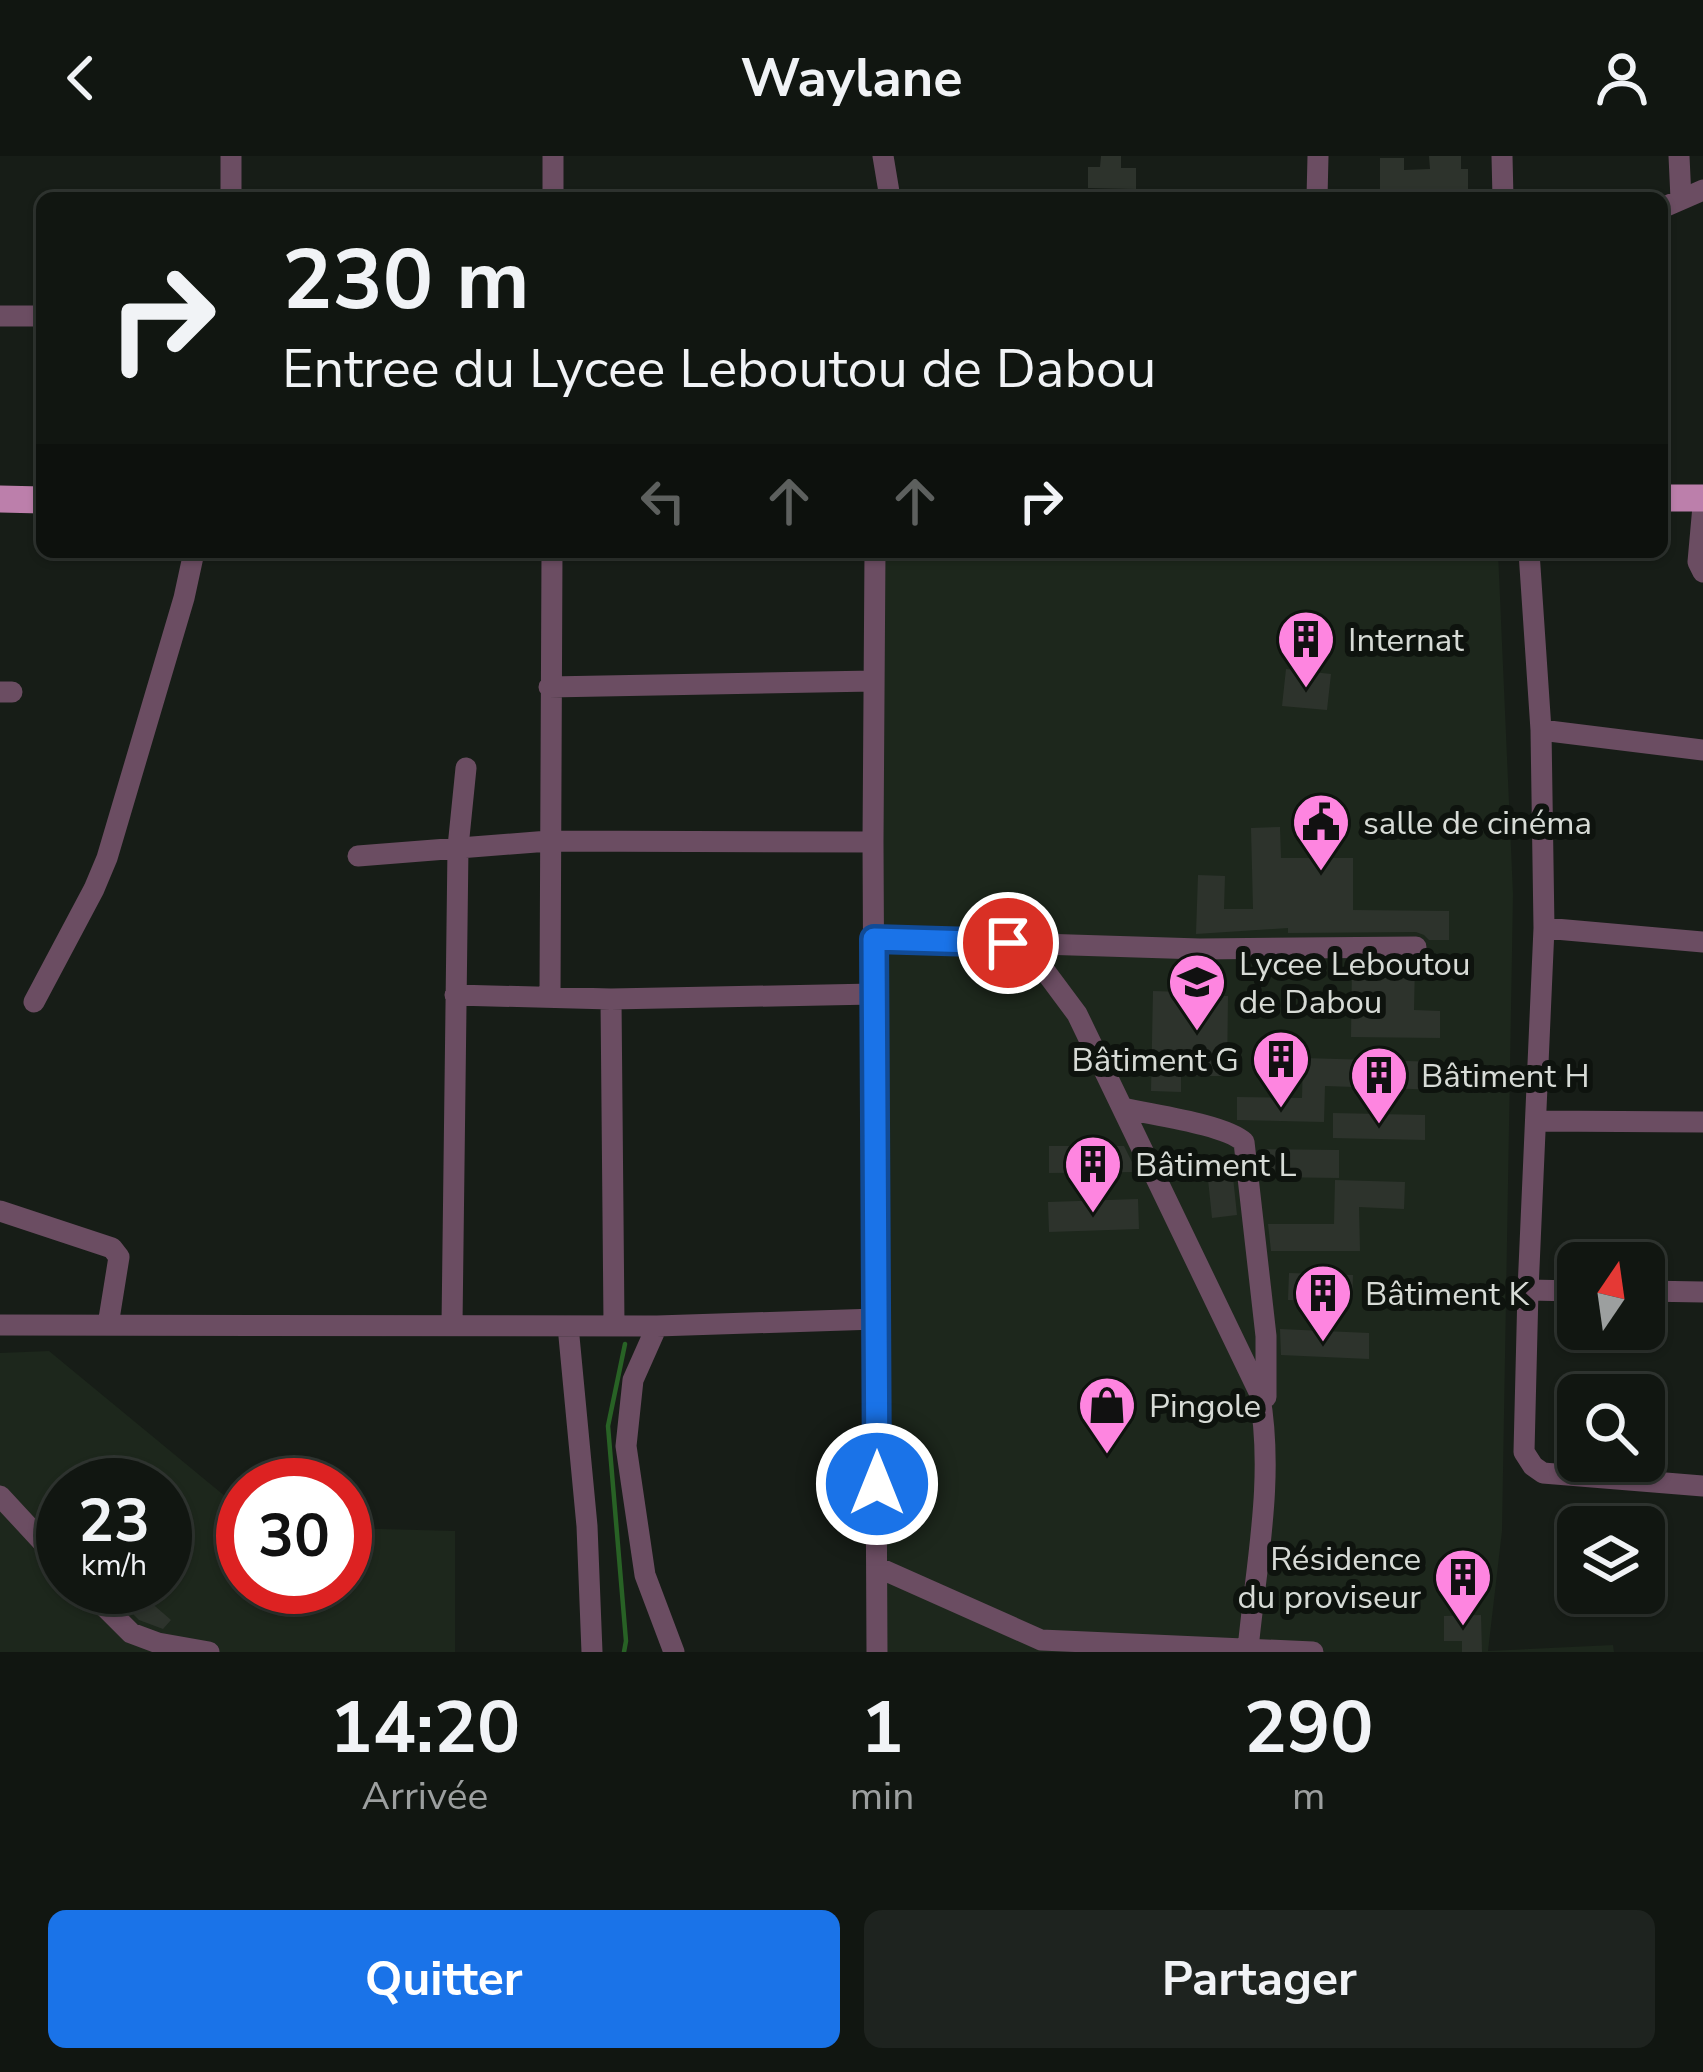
<!DOCTYPE html>
<html lang="fr">
<head>
<meta charset="utf-8">
<style>
  :root { --surface:#111611; --page:#1e231f; --text:#f1f3f6; --muted:#9c9f9f; --line:#303531; --accent:#1a73e8 }
  body { margin:0; font-family:"Nunito Sans",sans-serif; background:var(--page); color:var(--text); height:100vh; display:flex; flex-direction:column; font-size:45px; white-space:nowrap }
  * { box-sizing:border-box; margin:0 }
  p { font-size:39px; color:var(--muted) }
  .icon { flex:none; width:66px; height:66px; fill:none; stroke:currentColor; stroke-width:2; stroke-linecap:round; stroke-linejoin:round }
  .map { position:relative; height:1496px; overflow:hidden }
  .drawer { display:flex; flex-direction:column; background:var(--surface); flex:1 }
  .drawer>* { flex:none }
  .top-card { position:absolute; left:36px; top:36px; width:1632px; height:366px; border-radius:18px; box-shadow:0 3px 9px #0004,0 0 0 3px var(--line); background:#111611; color:var(--text); overflow:hidden }
  .needle { width:78px; rotate:13deg }
  .buttons { position:absolute; left:1557px; top:1086px; display:grid; gap:24px }
  .buttons a { display:grid; place-items:center; width:108px; height:108px; border-radius:18px; background:var(--surface); box-shadow:0 3px 9px #0004,0 0 0 3px var(--line); font-size:60px }
  .speed { position:absolute; left:36px; top:1302px; display:flex; gap:24px; font-size:60px; font-weight:700; text-align:center }
  .speed>* { display:grid; place-content:center; width:156px; height:156px; border-radius:50%; background:var(--surface); box-shadow:0 3px 9px #0004,0 0 0 3px var(--line); line-height:1 }
  .speed small { font-size:30px; font-weight:400 }
  .speed .limit { border:18px solid #d22; background:#fff; color:#111 }
  .pin { position:absolute; display:grid; place-items:center; width:102px; height:102px; color:#fff; margin:-51px; border:6px solid #fff; border-radius:50%; box-shadow:0 3px 12px #0007 }
  .me { position:absolute; width:132px; margin:-66px; rotate:0deg; stroke-linejoin:round; filter:drop-shadow(0 0 9px #0008) }
  .turn { display:flex; align-items:center; gap:42px; height:252px; padding:0 48px; font-size:54px }
  .turn .icon { width:156px; height:156px; stroke-width:2.5 }
  .turn b { display:block; font-size:84px; line-height:102px }
  .lanes { display:flex; align-items:center; height:114px; padding:0 48px; background:#0003; justify-content:center; gap:60px; direction:ltr }
  .lanes .off { opacity:.35 }
  .eta { display:flex; justify-content:space-evenly; align-items:center; height:204px; text-align:center }
  .eta b { font-size:72px; font-weight:700; line-height:84px }
  .primary-button { display:flex; gap:24px; margin-top:auto; padding:24px 48px }
  .primary-button a { flex:1; height:138px; border-radius:18px; background:var(--accent); color:#fff; font-size:48px; font-weight:700; line-height:138px; text-align:center }
  .primary-button a+a { background:var(--page); color:var(--text) }
  header { display:flex; justify-content:space-between; align-items:center; height:156px; padding:0 48px; background:var(--surface); font-size:54px; font-weight:700 }
  .map>svg:first-child { display:block }
</style>
</head>
<body>
<header><svg class="icon" aria-label="back" viewBox="0 0 24 24"><path d="M15 5l-7 7 7 7"/></svg>Waylane<svg class="icon" aria-label="person" viewBox="0 0 24 24"><circle cx="12" cy="8" r="4"/><path d="M4 21q1-7 8-7t8 7"/></svg></header>
<div class="map">
<svg width="1703" height="1496" viewBox="0 0 1703 1496">
  <rect width="100%" height="100%" fill="#171d17"/>
  <!-- built -->
  <path fill="#1d271c" fill-rule="evenodd" d="M881,396h617l15,342 -11,637 -14,120 125,-6 1,7h-729z
    M49,1195l194,160v76h102v-59l110,3v121h-455v-299zM63,1329h102v102h-102z"/>
  <g fill="none" stroke-linecap="round" stroke-linejoin="round">
    <!-- stream -->
    <path stroke="#286225" stroke-width="4.5" d="M624,1496l2,-11 -18,-215 17,-82"/>
  </g>
  <!-- building -->
  <path fill="#2d332c" d="M1101,0h20v12h15v21l-48,-1v-21h12z
    M1429,0h32v13h7v29h-88v-40h24v12l26,-1z
    M1286,513l45,5 -4,36 -45,-4z
    M1280,671l1,31h72v52l96,1v29h-20l-5,-5 -8,-3 -128,1v-5l-92,6 2,-59 27,1 -1,33h29l-2,-81z
    M1415,806l-1,48 26,1v27l-89,-1 1,-74z
    M1153,835l30,1v3l45,1 -1,80h-46v16l-30,-1z
    M1303,902l138,4v28l-116,-4 -1,36 -87,-2v-23l65,1z
    M1333,957l92,2v25l-92,-2z
    M1049,990h75l13,26 -88,1z
    M1260,993l79,1v28l-76,-1z
    M1233,1021l4,38 -25,3 -4,-39z
    M1335,1024l70,2 -1,27 -45,-2 1,44h-89l-3,-27h66z
    M1138,1043l1,30 -90,3 -1,-30z
    M1289,1117l64,2 -1,27 -64,-2z
    M1280,1173l89,4v26l-88,-4z
    M119,1431h14l38,33 -8,9 -24,-9 -26,-26z
    M1354,1431l36,2 -1,23 -36,-1z
    M1481,1459l1,37h-20v-11h-18v-25z"/>
  <g fill="none" stroke-linecap="round" stroke-linejoin="round">
    <!-- minor -->
    <path stroke="#6b4d62" stroke-width="21" d="M553,0v42
      M883,0l7,42
      M1502,0l1,42
      M1679,0l2,43
      M231,42v-42
      M1317,42l1,-42
      M1662,52l41,-18
      M0,160h42
      M1703,350l-5,56 5,10
      M875,396l-2,290 4,810
      M1529,396l12,178 3,198 -16,362 -4,162 9,14 10,7 160,13
      M549,531l325,-6
      M0,536h12
      M1541,574l162,20
      M358,700l191,-15 324,1
      M1544,772l159,14
      M874,783l326,10 216,-2
      M1008,787l37,28 32,43 182,378c16,84 -3,173 -11,257
      M455,839l156,4 263,-5
      M550,841l2,-445
      M611,843l3,325
      M34,846l60,-113 13,-31 77,-260 10,-46
      M1123,952c29,7 101,16 121,34l22,194v61
      M1537,965l166,1
      M0,1055l112,37 7,9 -11,68
      M1528,1134l50,1
      M1644,1135l59,1
      M0,1169l657,1 219,-7
      M452,1169l6,-478 8,-79
      M568,1170l19,200 5,126
      M657,1170l-24,54 -7,66 19,129 29,77
      M0,1340l63,68
      M877,1411l164,73 272,12
      M85,1431l46,46 27,10 51,9"/>
    <!-- major -->
    <path stroke="#bc7fab" stroke-width="27" d="M1662,342h41
      M0,343l42,1"/>
  </g>
  <g fill="none" stroke-linecap="round" stroke-linejoin="round">
    <!-- route casing -->
    <g stroke="#114b97" stroke-width="30">
      <path id="route" d="M877,1328l-3,-545 134,4"/>
    </g>
    <!-- route -->
    <use href="#route" stroke="#1a73e8" stroke-width="21"/>
  </g>
  <!-- icons -->
  <defs>
    <g id="building-pin" transform="scale(3)"><path d="M0 17L-7.5 6A9.5 9.5 0 1 1 7.5 6Z" fill="#fe85e0" stroke="#0e130e"/><path d="M-4-6H4V6H1V3H-1V6H-4ZM-2.5-4.3h1.7v1.8h-1.7ZM.8-4.3h1.7v1.8H.8ZM-2.5-1h1.7V.8h-1.7ZM.8-1h1.7V.8H.8Z" fill="#111"/></g>
    <g id="civic-pin" transform="scale(3)"><path d="M0 17L-7.5 6A9.5 9.5 0 1 1 7.5 6Z" fill="#fe85e0" stroke="#0e130e"/><path d="M-.6-6.5H3V-4.5H.6V-3L4-1V1h2V6H-6V1h2V-1L-.6-3ZM-1.2 2.5V6h2.4V2.5Z" fill="#111"/></g>
    <g id="school-pin" transform="scale(3)"><path d="M0 17L-7.5 6A9.5 9.5 0 1 1 7.5 6Z" fill="#fe85e0" stroke="#0e130e"/><path d="M0-5L7-2L0 1L-7-2ZM-4 1L0 2.5L4 1V4Q0 6-4 4Z" fill="#111"/></g>
    <g id="shop-pin" transform="scale(3)"><path d="M0 17L-7.5 6A9.5 9.5 0 1 1 7.5 6Z" fill="#fe85e0" stroke="#0e130e"/><path d="M-5-2.5h2.3a2.7 3.5 0 0 1 5.4 0H5L5.5 6h-11ZM-1.5-2.5h3a1.5 2.3 0 0 0-3 0Z" fill="#111"/></g>
  </defs>
  <g fill-rule="evenodd">
    <use href="#building-pin" x="1306" y="483"/>
    <use href="#civic-pin" x="1321" y="666"/>
    <use href="#school-pin" x="1197" y="826"/>
    <use href="#building-pin" x="1281" y="903"/>
    <use href="#building-pin" x="1379" y="919"/>
    <use href="#building-pin" x="1093" y="1008"/>
    <use href="#building-pin" x="1323" y="1137"/>
    <use href="#shop-pin" x="1107" y="1249"/>
    <use href="#building-pin" x="1463" y="1421"/>
  </g>
  <g text-anchor="middle" stroke-width="12" stroke-linejoin="round" paint-order="stroke">
    <!-- poi labels -->
    <g font-size="33" fill="#d7dbd6" stroke="#0e130e" text-anchor="start">
      <text x="1348" y="495">Internat</text>
      <text x="1363" y="678">salle de cinéma</text>
      <text x="1239" y="819">Lycee Leboutou<tspan x="1239" dy="38">de Dabou</tspan></text>
      <text x="1239" y="915" text-anchor="end">Bâtiment G</text>
      <text x="1421" y="931">Bâtiment H</text>
      <text x="1135" y="1020">Bâtiment L</text>
      <text x="1365" y="1149">Bâtiment K</text>
      <text x="1149" y="1261">Pingole</text>
      <text x="1421" y="1414" text-anchor="end">Résidence<tspan x="1421" dy="38">du proviseur</tspan></text>
    </g>
  </g>
</svg>
<div class="buttons">
<a><svg class="needle" viewBox="-14 -14 28 28"><path d="M0-13l5 13h-10z" fill="#e53935"/><path d="M0 13l5-13h-10z" fill="#9c9f9f"/></svg></a>
<a><svg class="icon" aria-label="search" viewBox="0 0 24 24"><circle cx="10" cy="10" r="6"/><path d="M15 15l6 6"/></svg></a>
<a><svg class="icon" aria-label="layers" viewBox="0 0 24 24"><path d="M12 4l9 5-9 5-9-5zM3 14l9 5 9-5"/></svg></a>
</div>
<div class="speed"><div>23<small>km/h</small></div><div class="limit">30</div></div>
<div class="pin" style="left:1008px;top:787px;background:#d93025"><svg class="icon" aria-label="arrive" viewBox="0 0 24 24"><path d="M6 21V4h12l-3 4 3 4H6"/></svg></div>
<svg class="me" style="left:877px;top:1328px" viewBox="-20 -20 40 40"><circle r="17" fill="#1a73e8" stroke="#fff" stroke-width="3"/><path d="M0-11L8 9 0 5-8 9z" fill="#fff"/></svg>
<div class="top-card">
<div class="turn"><svg class="icon" aria-label="right" viewBox="0 0 24 24"><path d="M7 20v-9h11M14 6l5 5-5 5"/></svg><div><b>230 m</b>Entree du Lycee Leboutou de Dabou</div></div>
<div class="lanes"><svg class="icon off" aria-label="left" viewBox="0 0 24 24"><path d="M17 20v-9H6M10 6l-5 5 5 5"/></svg><svg class="icon off" aria-label="ahead" viewBox="0 0 24 24"><path d="M12 20V5M6 11l6-6 6 6"/></svg><svg class="icon off" aria-label="ahead" viewBox="0 0 24 24"><path d="M12 20V5M6 11l6-6 6 6"/></svg><svg class="icon" aria-label="right" viewBox="0 0 24 24"><path d="M7 20v-9h11M14 6l5 5-5 5"/></svg></div>
</div>
</div>
<section class="drawer">
<div class="eta">
<div><b>14:20</b><p>Arrivée</p></div>
<div><b>1</b><p>min</p></div>
<div><b>290</b><p>m</p></div>
</div>
<div class="primary-button"><a>Quitter</a><a>Partager</a></div>
</section>
</body>
</html>
